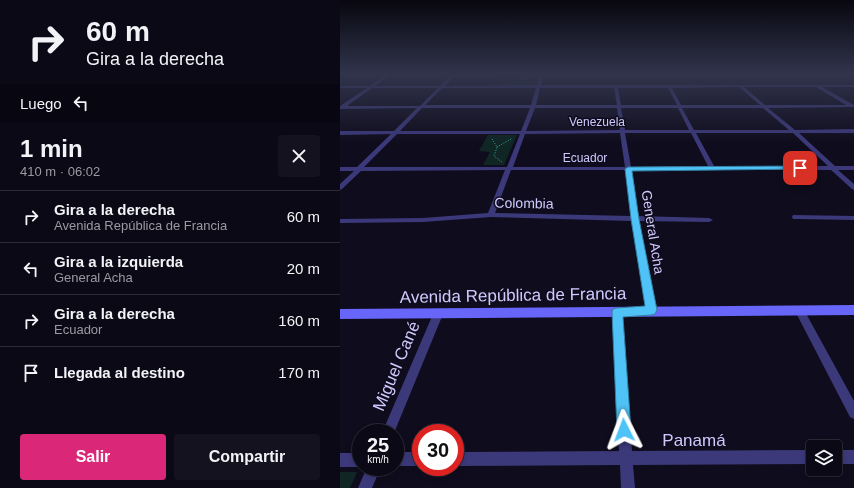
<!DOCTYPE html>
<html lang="es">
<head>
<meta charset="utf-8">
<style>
  :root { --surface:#0b0916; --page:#14121f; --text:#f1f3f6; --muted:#9a9aa1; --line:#2b2a35; --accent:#db2777 }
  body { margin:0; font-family:Helvetica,sans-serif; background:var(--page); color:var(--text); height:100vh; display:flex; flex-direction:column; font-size:15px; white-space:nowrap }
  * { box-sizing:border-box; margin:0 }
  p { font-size:13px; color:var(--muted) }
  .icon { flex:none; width:22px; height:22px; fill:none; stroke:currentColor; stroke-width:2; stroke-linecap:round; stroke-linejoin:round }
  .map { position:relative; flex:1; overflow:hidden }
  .details { display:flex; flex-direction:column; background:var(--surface); width:340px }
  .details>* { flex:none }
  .guide { background:#0b0916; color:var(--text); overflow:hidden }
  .tools { position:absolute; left:466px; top:440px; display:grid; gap:8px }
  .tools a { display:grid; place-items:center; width:36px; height:36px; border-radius:4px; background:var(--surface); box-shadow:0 2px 6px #0003,0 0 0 1px var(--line); font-size:20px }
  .speed { position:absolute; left:12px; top:424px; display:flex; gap:8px; font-size:20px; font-weight:700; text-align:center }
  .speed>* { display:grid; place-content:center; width:52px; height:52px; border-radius:50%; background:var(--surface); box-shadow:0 2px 6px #0003,0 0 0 1px var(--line); line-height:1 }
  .speed small { font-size:10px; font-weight:400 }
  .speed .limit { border:6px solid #d22; background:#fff; color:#111 }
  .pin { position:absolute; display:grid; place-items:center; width:34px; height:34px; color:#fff; margin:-17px; border-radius:8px; box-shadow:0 2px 6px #0006 }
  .me { position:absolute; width:44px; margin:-22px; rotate:357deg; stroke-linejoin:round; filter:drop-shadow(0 0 3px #0008) }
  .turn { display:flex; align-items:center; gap:14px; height:84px; padding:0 20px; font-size:18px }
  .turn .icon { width:52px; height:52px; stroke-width:2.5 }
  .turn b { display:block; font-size:28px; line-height:34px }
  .then { display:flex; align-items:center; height:38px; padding:0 20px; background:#0003; gap:8px; font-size:15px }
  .round { display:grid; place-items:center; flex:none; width:42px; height:42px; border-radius:4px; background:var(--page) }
  .overview { display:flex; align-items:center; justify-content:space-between; height:68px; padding:0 20px }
  h1 { font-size:24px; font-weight:600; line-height:30px }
  .action { display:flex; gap:8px; margin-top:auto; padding:8px 20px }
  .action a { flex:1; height:46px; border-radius:4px; background:var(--accent); color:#fff; font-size:16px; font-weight:600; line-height:46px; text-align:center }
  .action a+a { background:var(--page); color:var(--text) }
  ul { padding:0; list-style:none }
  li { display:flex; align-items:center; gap:12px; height:52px; padding:0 20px; border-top:1px solid var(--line) }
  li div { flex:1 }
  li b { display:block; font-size:15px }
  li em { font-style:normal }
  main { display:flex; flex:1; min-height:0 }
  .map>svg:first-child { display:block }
</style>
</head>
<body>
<main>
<section class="details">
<div class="guide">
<div class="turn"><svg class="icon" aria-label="right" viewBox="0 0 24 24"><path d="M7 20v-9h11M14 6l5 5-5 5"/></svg><div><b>60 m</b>Gira a la derecha</div></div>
<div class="then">Luego<svg class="icon" aria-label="left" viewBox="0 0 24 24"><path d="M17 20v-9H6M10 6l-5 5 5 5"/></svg></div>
</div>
<div class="overview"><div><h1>1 min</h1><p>410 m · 06:02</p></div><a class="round"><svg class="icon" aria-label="close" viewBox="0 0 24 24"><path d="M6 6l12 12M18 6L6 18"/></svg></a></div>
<ul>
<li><svg class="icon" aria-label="right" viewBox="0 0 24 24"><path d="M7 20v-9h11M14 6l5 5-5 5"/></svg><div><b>Gira a la derecha</b><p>Avenida República de Francia</p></div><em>60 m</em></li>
<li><svg class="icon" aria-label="left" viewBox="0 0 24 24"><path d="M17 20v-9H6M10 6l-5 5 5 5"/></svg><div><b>Gira a la izquierda</b><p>General Acha</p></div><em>20 m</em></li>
<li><svg class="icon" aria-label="right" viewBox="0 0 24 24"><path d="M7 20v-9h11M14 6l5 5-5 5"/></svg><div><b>Gira a la derecha</b><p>Ecuador</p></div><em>160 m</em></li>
<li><svg class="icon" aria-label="arrive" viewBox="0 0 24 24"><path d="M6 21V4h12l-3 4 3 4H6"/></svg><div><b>Llegada al destino</b></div><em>170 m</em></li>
</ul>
<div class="action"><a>Salir</a><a>Compartir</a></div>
</section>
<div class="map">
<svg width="514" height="488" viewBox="0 0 514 488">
  <rect width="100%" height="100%" fill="#0f0c1d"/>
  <!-- green -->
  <path fill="#102625" d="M171,75h28l-3,11h-38l4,-7h6z
    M148,135h29l-13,30h-21l7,-13 -11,-1z
    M0,472h17l-7,16h-10z"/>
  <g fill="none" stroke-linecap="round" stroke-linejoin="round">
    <!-- path -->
    <path stroke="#32a9a1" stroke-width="1" stroke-dasharray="1 1.5" stroke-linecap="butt" d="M178,75l7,4
      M182,80l13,-5
      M152,139l5,8 -3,9 8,6
      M157,147l14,-8"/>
    <!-- street -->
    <path fill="#3b397a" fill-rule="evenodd" d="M45,75h5l-15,11h65l11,-11h4l-10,11 92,-1 3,-10h4l-3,10h313v2h-32l32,18v2l-86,1 27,22 59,-1v4h-55l36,33h19v4h-16l16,14v6l-2,-1 -21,-19h-200l7,46 71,2 4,2 -4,2 -70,-1 17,89 -2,3 -3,1 -3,-1 -2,-3 -14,-89 -141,-4 -68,5 -83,1v-4l83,-1 65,-5 17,-43 -144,1 -19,18 -2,1v-6l14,-13h-14v-4h17l34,-33 -51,1v-4h54l23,-23 -77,1v-3l27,-18h-27v-2h30zM399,87l21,18h-79l-9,-17zM404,87h72l30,18h-81zM32,88h66l-18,18h-73zM102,88h94l-5,17h-106zM200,88h74l3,17h-81zM278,88h50l9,17h-56zM82,108h108l-9,23h-121zM195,108h82l3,22 -94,1zM281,108h57l11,22h-64zM342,108h81l26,22h-95zM280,133l5,34h-112l12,-33zM285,133h66l17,33 -77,1zM356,133h97l35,33h-114zM57,134h123l-13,33h-143zM171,170h114l6,46 -136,-3z
      M453,215l61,1v4l-58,-1h-3l-1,-2z
      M460,307l3,1 51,93v18l-4,-2 -55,-106 2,-3z
      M277,308l3,1 2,3 10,139 181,-1v14l-180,1 2,23h-14l-1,-23 -165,1v-14l164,-1 -7,-139 2,-3z
      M98,310l3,1 2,3 -49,119h-12l51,-119 2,-3z
      M495,450h19v14h-19z
      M55,452h26v14h-26z
      M0,453h21v14h-21z
      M27,467h14l-9,21h-14z"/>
    <!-- secondary -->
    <path fill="#6865f9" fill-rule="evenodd" d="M514,305v10l-514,4v-10z"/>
  </g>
  <!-- sky -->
  <linearGradient id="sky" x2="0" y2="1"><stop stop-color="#080710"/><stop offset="0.52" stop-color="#31344c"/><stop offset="1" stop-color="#31344c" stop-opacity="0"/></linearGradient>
  <rect width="514" height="143" fill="url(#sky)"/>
  <!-- route -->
  <path fill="#4fc3f7" stroke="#337fa1" d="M460,166l4,2 -1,1 -171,2 7,48 18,91 -2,4 -4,1 -28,2 8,113 -2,5 -5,2 -5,-2 -2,-5 -5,-118 1,-3 4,-1 28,-2 -14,-87 -6,-50 3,-2z"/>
  <g text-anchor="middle" stroke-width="3" stroke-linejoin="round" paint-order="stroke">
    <!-- far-street labels -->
    <g font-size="12" fill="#cfcafd" stroke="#0f0c1d">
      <text x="257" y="126">Venezuela</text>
      <text x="245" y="162">Ecuador</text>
    </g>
    <!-- street labels -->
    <g font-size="14" fill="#cfcafd" stroke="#0f0c1d">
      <text transform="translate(184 203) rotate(1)" y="5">Colombia</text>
      <text transform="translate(313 232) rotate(81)" y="5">General Acha</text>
    </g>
    <!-- near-street labels -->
    <g font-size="17" fill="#cfcafd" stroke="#0f0c1d">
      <text transform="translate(173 295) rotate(-1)" y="6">Avenida República de Francia</text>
      <text transform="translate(56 366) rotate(-67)" y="6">Miguel Cané</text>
      <text x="354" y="446">Panamá</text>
    </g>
  </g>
</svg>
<div class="tools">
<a><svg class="icon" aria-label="layers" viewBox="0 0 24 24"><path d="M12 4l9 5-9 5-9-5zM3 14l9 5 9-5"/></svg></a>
</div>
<div class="speed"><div>25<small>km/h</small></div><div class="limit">30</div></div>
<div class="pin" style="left:460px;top:168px;background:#d93025"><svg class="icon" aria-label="arrive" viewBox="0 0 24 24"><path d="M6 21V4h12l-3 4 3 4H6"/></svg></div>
<svg class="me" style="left:284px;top:430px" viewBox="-20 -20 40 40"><path d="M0-17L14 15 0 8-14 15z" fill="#4fc3f7" stroke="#fff" stroke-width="4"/></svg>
</div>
</main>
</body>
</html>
